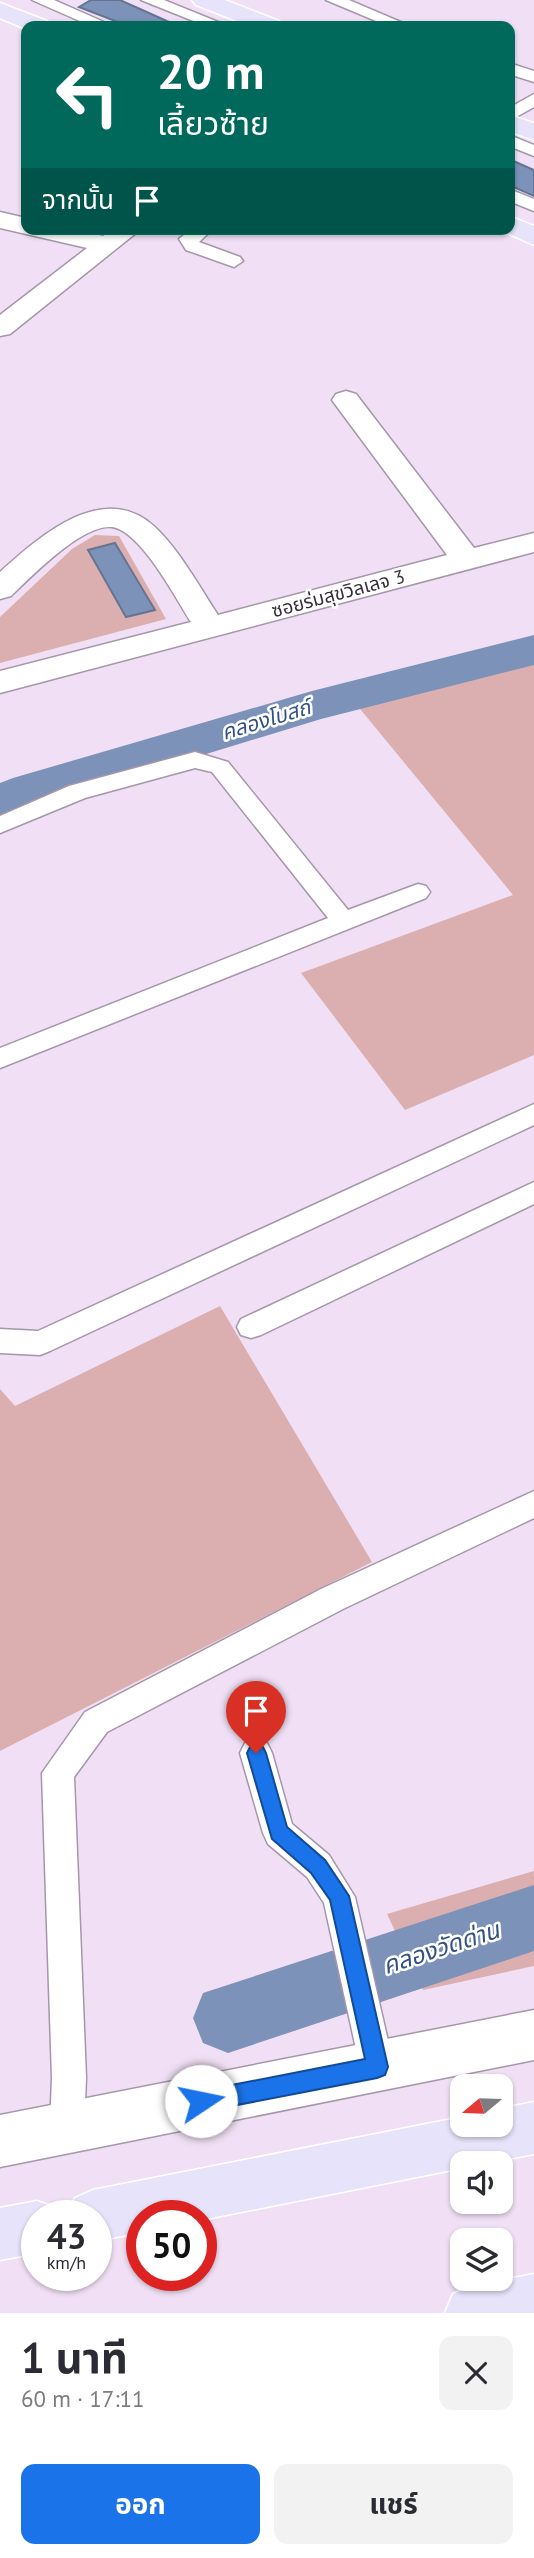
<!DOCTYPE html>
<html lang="th">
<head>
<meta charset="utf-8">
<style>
  :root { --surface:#fff; --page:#f2f2f3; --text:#2b2b33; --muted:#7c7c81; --accent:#1a73e8 }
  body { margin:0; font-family:"PT Sans","Noto Sans Thai",sans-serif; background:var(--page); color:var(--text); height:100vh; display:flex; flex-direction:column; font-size:26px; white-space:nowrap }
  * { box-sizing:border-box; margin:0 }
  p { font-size:23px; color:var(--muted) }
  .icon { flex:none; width:38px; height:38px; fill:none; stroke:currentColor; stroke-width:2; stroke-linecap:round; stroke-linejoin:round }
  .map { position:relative; height:2313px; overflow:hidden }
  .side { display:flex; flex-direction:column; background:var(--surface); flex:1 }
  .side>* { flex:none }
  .hud { position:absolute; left:21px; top:21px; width:494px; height:214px; border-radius:14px; box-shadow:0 2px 5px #0004; background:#00695c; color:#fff; overflow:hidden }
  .needle { width:46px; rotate:251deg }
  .controls { position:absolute; left:450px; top:2074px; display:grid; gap:14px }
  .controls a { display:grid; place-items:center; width:63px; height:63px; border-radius:14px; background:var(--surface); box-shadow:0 2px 5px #0004; font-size:35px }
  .speed { position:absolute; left:21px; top:2200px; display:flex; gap:14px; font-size:35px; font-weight:700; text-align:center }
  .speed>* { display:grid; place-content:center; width:91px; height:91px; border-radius:50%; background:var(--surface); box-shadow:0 2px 5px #0004; line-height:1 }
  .speed small { font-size:18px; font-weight:400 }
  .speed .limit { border:10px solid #d22; background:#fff; color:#111 }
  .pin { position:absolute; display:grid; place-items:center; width:60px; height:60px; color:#fff; margin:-72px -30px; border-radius:50% 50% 50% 0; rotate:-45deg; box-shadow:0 0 7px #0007 }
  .pin .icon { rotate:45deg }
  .me { position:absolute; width:77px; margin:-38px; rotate:79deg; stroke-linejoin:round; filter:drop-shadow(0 0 5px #0008) }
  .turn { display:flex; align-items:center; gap:24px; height:147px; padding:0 21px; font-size:32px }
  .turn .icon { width:91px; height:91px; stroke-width:2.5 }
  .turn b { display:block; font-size:49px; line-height:60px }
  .then { display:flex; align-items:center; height:66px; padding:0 21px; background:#0003; gap:14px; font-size:26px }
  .round { display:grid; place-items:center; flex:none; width:74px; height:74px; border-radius:14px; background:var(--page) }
  .overview { display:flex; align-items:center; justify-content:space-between; height:119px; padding:0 21px }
  h1 { font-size:42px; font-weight:700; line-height:52px }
  .action { display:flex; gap:14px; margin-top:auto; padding:14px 21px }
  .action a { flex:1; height:80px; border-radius:14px; background:var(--accent); color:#fff; font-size:28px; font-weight:700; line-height:80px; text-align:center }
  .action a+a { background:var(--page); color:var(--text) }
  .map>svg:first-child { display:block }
</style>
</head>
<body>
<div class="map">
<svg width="534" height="2313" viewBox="0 0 534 2313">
  <rect width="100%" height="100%" fill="#f1e0f5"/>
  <!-- green -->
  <path fill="#dbafaf" d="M95,535l24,1 47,83 -166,44v-46l72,-68z
    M534,660v395l-129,55 -104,-137 212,-78 -157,-191z
    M220,1306l152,256 -372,189v-362l15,17z
    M534,1871v95l-111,24 -36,-76z"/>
  <!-- water -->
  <path fill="#7c92b8" stroke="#677491" stroke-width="2" d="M91,0h29l58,26h-50l-49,-19z
    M509,159l25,11v26l-25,-11z
    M115,543l40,67 -29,7 -38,-67z"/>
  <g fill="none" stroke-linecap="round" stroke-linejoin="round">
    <!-- canal -->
    <path fill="#7c92b8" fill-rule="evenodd" d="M534,635v30l-213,54 -321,98v-34l13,-5 299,-87z
      M534,1885v66l-306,102 -25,-10 -10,-25 10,-25z"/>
    <!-- service casing -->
    <g stroke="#a696aa" stroke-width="3">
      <path id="service" d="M32,0h22l59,26h-22z
        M141,0h23l64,26h-22z
        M326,0h23l61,26h-22z
        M509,63l25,8v11l-25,-8z
        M534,94v13l-25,14v-13z
        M509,135l25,10v11l-25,-10z
        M509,189l25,10v12l-25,-10z
        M191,229h22l-14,13 41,15 3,4 -9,6 -48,-17 -7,-11z
        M195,752l33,10 120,148 70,-26 8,2 4,6 -4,6 -426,170v-20l328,-130 -116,-146 -17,-4 -110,30 -85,35v-17l69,-30z
        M534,1104v21l-484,226 -10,4 -40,-2v-24l38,2z
        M534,1182v22l-273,131 -10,3 -10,-3 -4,-8 4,-8z
        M534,1491v27l-191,91 -236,123 -33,45 12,301 -2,49 -5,12 -12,5 -12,-5 -5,-12 2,-49 -10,-305 43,-61 236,-123z
        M256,1738l11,5 5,10 20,71 37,31 26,42 39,170 -5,12 -12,5 -12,-5 -5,-12 -36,-164 -17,-26 -39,-33 -5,-11 -23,-80 5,-10z"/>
    </g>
    <!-- minor casing -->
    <g stroke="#a696aa" stroke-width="3">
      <path id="minor" d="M0,212l26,6v11h49l28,7 8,-7h30l-131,105 -10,2v-21l87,-67 -87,-20z
        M346,391l10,3 118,154 60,-15v19l-534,141v-22l191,-49c-15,-23 -50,-91 -79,-95 -30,-3 -80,49 -101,69l-11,3v-27c39,-35 103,-93 155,-45 26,25 43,58 63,88l229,-60 -115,-155 4,-6z"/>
    </g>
    <!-- secondary casing -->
    <g stroke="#a696aa" stroke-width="3">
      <path id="secondary" d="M534,2010v50l-534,107v-52z"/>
    </g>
    <!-- primary casing -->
    <g stroke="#fff" stroke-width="3">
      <path id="primary" d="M192,0h33l54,21 4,5h-33l-54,-21z
        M0,3l47,18 4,5h-25v3l-26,-11z
        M509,115l25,8v17l-25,-9z
        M509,216l25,10v19l-34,-15 9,-1z
        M534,2102v52l-47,9h-25v5l-261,52v-4h-59v16l-46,9v-25h-29l8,-18 18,-8 369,-73v7h38v-15z
        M37,2201l19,7 2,8h-21v37l-37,7v-52z
        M534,2274v39h-89l8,-19 19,-8z"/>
    </g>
    <!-- service -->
    <use href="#service" fill="#fff" fill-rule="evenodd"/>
    <!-- minor -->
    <use href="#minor" fill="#fff" fill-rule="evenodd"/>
    <!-- secondary -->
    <use href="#secondary" fill="#fff" fill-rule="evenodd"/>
    <!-- primary -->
    <use href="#primary" fill="#e6e3fa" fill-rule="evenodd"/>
  </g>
  <!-- route -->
  <path fill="#1a73e8" stroke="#114b97" stroke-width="2" d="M256,1744l7,3 3,6 21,74 38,33 24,36 39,171 -3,8 -8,3 -176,34 -7,-3 -3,-8 3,-7 7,-3 164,-32 -35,-159 -19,-27 -39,-34 -25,-86 3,-6z"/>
  <g text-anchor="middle" stroke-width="5" stroke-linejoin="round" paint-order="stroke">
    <!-- street labels -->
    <g font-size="19" fill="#362f37" stroke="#fff">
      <text transform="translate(338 593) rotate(-15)" y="7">ซอยร่มสุขวิลเลจ 3</text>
    </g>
    <!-- water labels -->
    <g font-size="21" font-style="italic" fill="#345185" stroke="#fff">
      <text transform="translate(266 720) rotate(-17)" y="7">คลองโบสถ์</text>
    </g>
    <!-- near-water labels -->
    <g font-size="24" font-style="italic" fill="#345185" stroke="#fff">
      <text transform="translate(441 1948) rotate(-18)" y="8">คลองวัดด่าน</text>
    </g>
  </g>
</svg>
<div class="controls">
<a><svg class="needle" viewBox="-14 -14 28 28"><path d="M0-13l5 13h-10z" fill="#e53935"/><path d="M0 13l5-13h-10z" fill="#7c7c81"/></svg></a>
<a><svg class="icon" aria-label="sound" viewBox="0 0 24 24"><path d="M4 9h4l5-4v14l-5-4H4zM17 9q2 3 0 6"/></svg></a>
<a><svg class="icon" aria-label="layers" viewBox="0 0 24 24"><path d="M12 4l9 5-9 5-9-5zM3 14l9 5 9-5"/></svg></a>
</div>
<div class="speed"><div>43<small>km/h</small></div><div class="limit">50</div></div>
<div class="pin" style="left:256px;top:1753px;background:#d93025"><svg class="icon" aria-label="arrive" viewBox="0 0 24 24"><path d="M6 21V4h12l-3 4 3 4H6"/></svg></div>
<svg class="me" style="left:201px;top:2101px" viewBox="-20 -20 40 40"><circle r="19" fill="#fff"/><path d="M0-13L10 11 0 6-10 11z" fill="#1a73e8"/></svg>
<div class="hud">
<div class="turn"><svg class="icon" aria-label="left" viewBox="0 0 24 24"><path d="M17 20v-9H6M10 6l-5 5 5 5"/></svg><div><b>20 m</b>เลี้ยวซ้าย</div></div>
<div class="then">จากนั้น<svg class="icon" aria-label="arrive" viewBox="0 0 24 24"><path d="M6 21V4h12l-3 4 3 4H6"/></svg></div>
</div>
</div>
<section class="side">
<div class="overview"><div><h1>1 นาที</h1><p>60 m · 17:11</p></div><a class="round"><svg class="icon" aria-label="close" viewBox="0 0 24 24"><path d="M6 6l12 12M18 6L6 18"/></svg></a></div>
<div class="action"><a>ออก</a><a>แชร์</a></div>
</section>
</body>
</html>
